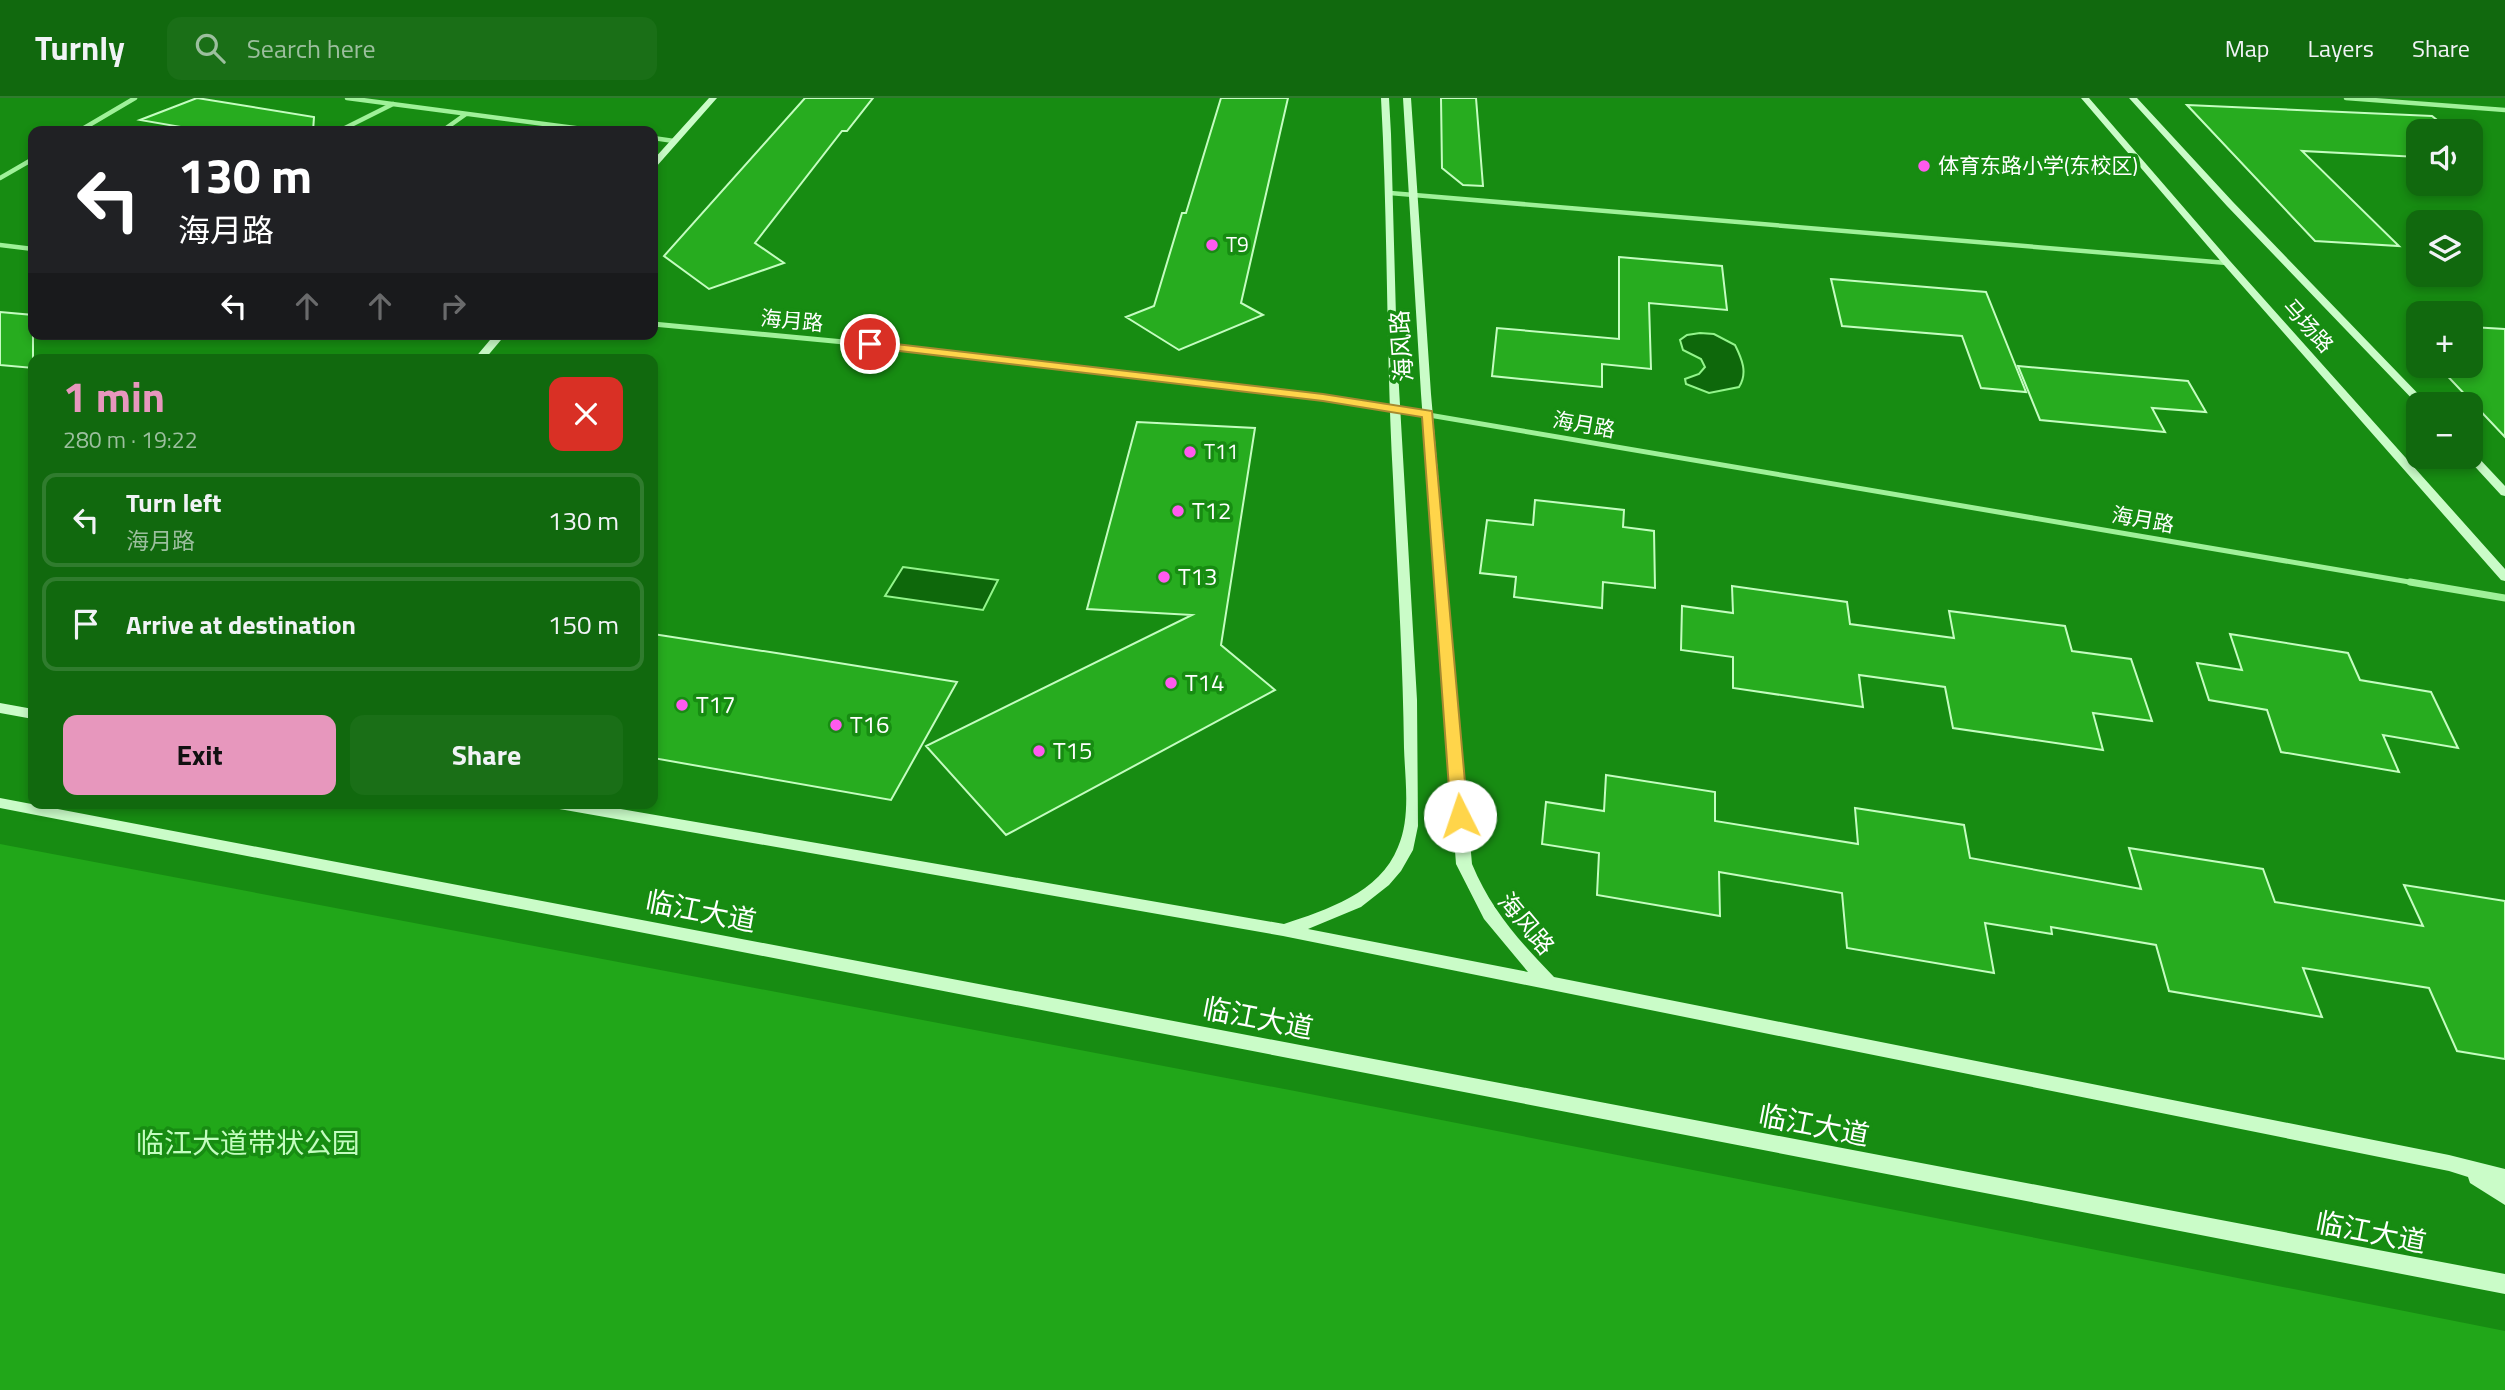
<!DOCTYPE html>
<html lang="en">
<head>
<meta charset="utf-8">
<style>
  :root { --surface:#11690e; --page:#1a6f17; --text:#f1f3f6; --muted:#9cbf9e; --line:#307c2e; --accent:#e797bd }
  body { margin:0; font-family:"Titillium Web","Noto Sans SC",sans-serif; background:var(--page); color:var(--text); height:100vh; display:flex; flex-direction:column; font-size:26px; white-space:nowrap }
  * { box-sizing:border-box; margin:0 }
  p { font-size:23px; color:var(--muted) }
  .icon { flex:none; width:38px; height:38px; fill:none; stroke:currentColor; stroke-width:2; stroke-linecap:round; stroke-linejoin:round }
  .map { position:relative; flex:1; overflow:hidden }
  .sheet { position:absolute; left:28px; top:256px; width:630px; height:455px; display:flex; flex-direction:column; background:var(--surface); border-radius:14px; box-shadow:0 4px 10px #0003 }
  .sheet>* { flex:none }
  .top-card { position:absolute; left:28px; top:28px; width:630px; height:214px; border-radius:14px; box-shadow:0 4px 10px #0003; background:#202124; color:#fff; overflow:hidden }
  .buttons { position:absolute; left:2406px; top:21px; display:grid; gap:14px }
  .buttons a { display:grid; place-items:center; width:77px; height:77px; border-radius:14px; background:var(--surface); box-shadow:0 4px 10px #0003; font-size:35px }
  .pin { position:absolute; display:grid; place-items:center; width:60px; height:60px; color:#fff; margin:-30px; border:4px solid #fff; border-radius:50%; box-shadow:0 2px 7px #0007 }
  .me { position:absolute; width:77px; margin:-38px; rotate:356deg; stroke-linejoin:round; filter:drop-shadow(0 0 5px #0008) }
  .turn { display:flex; align-items:center; gap:24px; height:147px; padding:0 35px; font-size:32px }
  .turn .icon { width:91px; height:91px; stroke-width:2.5 }
  .turn b { display:block; font-size:49px; line-height:60px }
  .lanes { display:flex; align-items:center; height:66px; padding:0 35px; background:#0003; justify-content:center; gap:35px; direction:ltr }
  .lanes .off { opacity:.35 }
  .round { display:grid; place-items:center; flex:none; width:74px; height:74px; border-radius:14px; background:var(--page) }
  .overview { display:flex; align-items:center; justify-content:space-between; height:119px; padding:0 35px }
  h1 { font-size:42px; font-weight:700; line-height:52px; color:var(--accent) }
  .button { display:flex; gap:14px; margin-top:auto; padding:14px 35px }
  .button a { flex:1; height:80px; border-radius:14px; background:var(--accent); color:#111; font-size:28px; font-weight:700; line-height:80px; text-align:center }
  .button a+a { background:var(--page); color:var(--text) }
  ul { padding:0; list-style:none }
  li { display:flex; align-items:center; gap:21px; height:94px; margin:0 14px 10px; padding:0 21px; border:4px solid var(--line); border-radius:14px }
  li div { flex:1 }
  li b { display:block; font-size:26px }
  li em { font-style:normal }
  header { display:flex; align-items:center; gap:42px; box-sizing:border-box; height:98px; padding:0 35px; background:var(--surface); border-bottom:2px solid var(--line) }
  header strong { font-size:33px }
  nav { display:flex; gap:38px; margin-inline-start:auto; font-size:24px }
  .search { width:490px; height:63px; background:var(--page); display:flex; align-items:center; gap:18px; box-sizing:border-box; padding:0 24px; border-radius:14px; color:var(--muted); font-size:26px }
  .map>svg:first-child { display:block }
</style>
</head>
<body>
<header>
<strong>Turnly</strong>
<div class="search"><svg class="icon" aria-label="search" viewBox="0 0 24 24"><circle cx="10" cy="10" r="6"/><path d="M15 15l6 6"/></svg>Search here</div>
<nav><a>Map</a><a>Layers</a><a>Share</a></nav>
</header>
<div class="map">
<svg width="2505" height="1292" viewBox="0 0 2505 1292">
  <rect width="100%" height="100%" fill="#178c12"/>
  <!-- green -->
  <path fill="#21a719" d="M0,746l1300,248 1205,239v59h-2505z"/>
  <!-- water -->
  <path fill="#0e680b" stroke="#93f58b" stroke-width="2" d="M1700,235l14,1 21,11c7,14 13,28 4,42l-30,6 -23,-9 -1,-5 14,-5 6,-7 -4,-8 -18,-9 -3,-10 7,-5z
    M903,469l95,13 -15,30 -98,-14z"/>
  <!-- building -->
  <path fill="#27ac1f" stroke="#c4fdc0" stroke-width="2" d="M197,0l117,19 -1,14h-109l-64,-11z
    M805,0h68l-26,33h-5l-87,112 29,20 -75,26 -45,-33z
    M1221,0h67l-47,205 22,12 -84,35 -53,-33 28,-11 28,-93h4z
    M1441,0h35l7,88 -20,-1 -21,-17z
    M2187,7l245,11 19,15h-33v26l-116,-6 97,95 -84,-5z
    M1619,159l103,9 5,44 -78,-7 2,66 -49,-5v23l-110,-11 5,-48 122,11z
    M1831,181l155,13 40,100 -45,-4 -19,-52 -120,-10z
    M0,214l33,3v53l-33,-3z
    M2471,229l34,2v108l-67,-71h33z
    M2018,268l170,15 18,31 -54,-4 13,24 -125,-12z
    M1137,324l118,6 -34,217 54,45 -269,145 -80,-89 266,-131 -105,-6z
    M1535,402l89,10 -1,17 31,4 1,57 -52,-6 -1,26 -88,-11 2,-20 -36,-4 7,-53 46,5z
    M1732,488l115,16 3,22 104,14 -5,-27 116,15 7,25 59,8 21,62 -59,-8 10,37 -150,-22 -8,-41 -86,-12 4,32 -130,-19v-31l-52,-7 1,-44 51,7z
    M653,536l136,21 168,27 -66,118 -238,-42z
    M2230,536l118,19 12,27 71,12 27,56 -75,-13 16,37 -118,-20 -14,-42 -58,-10 -12,-37 45,7z
    M1606,677l109,17v29l143,23 -3,-36 109,17 6,33 171,31 -12,-41 134,21 12,33 148,24 -19,-41 101,16v158l-48,-8 -28,-63 -126,-20 19,49 -153,-26 -13,-46 -105,-18 1,7 -67,-11 9,50 -147,-25 -5,-55 -123,-21 1,44 -123,-21 2,-42 -57,-9 4,-42 58,9z"/>
  <g fill="none" stroke-linecap="round" stroke-linejoin="round">
    <!-- street-far2 -->
    <path stroke="#9ff199" stroke-width="4.5" d="M347,0l251,33
      M2346,0l159,12
      M79,33l56,-33
      M339,33l54,-27
      M442,33l24,-17
      M653,40l21,3
      M0,80l33,-19
      M1390,95l837,70
      M0,147l33,4"/>
    <!-- street-far1 -->
    <path stroke="#9ff199" stroke-width="5" d="M653,226l244,23 426,50 1098,187"/>
    <!-- street -->
    <path stroke="#9ff199" stroke-width="7" d="M2410,484l95,16"/>
    <!-- secondary -->
    <path fill="#cafcc8" fill-rule="evenodd" d="M709,0h8l-61,69h-3v-7z
      M1381,0h8l2,36 6,219 20,347 1,126 -5,24 -12,21 -12,14 -28,22 -53,22 220,43 -44,-53 -28,-55 -35,-470 -18,-296h8l20,296 41,470c19,46 48,78 82,113l895,178 56,14v36l-35,-22 -2,-6 -19,-6 -1166,-235 -735,-129 -2,-4h40l698,121c42,-14 96,-31 114,-77 13,-30 7,-67 6,-99 -1,-90 -7,-180 -11,-270 -7,-126 -5,-253 -12,-380z
      M2081,0h8l141,163 275,308v12l-4,-1 -277,-315z
      M2129,0h8l96,104 195,202 -10,1 -191,-199z
      M495,236h11l-21,25h-11z
      M2471,355l4,1 30,32v10l-4,-1 -34,-37 -1,-1h5z
      M0,605l33,6v10l-33,-6z
      M0,700l2505,476v20l-2505,-486z"/>
  </g>
  <!-- route -->
  <path fill="#ffd54a" stroke="#a68a30" stroke-width="2" d="M870,243l453,53 109,17 36,405 -2,4h-12l-3,-4 -29,-399 -99,-16 -457,-54v-5z"/>
  <!-- markers -->
  <g fill="#ff5aee" stroke="#178c12" stroke-width="2.5">
    <circle cx="1924" cy="68" r="7"/>
    <circle cx="1212" cy="147" r="7"/>
    <circle cx="1190" cy="354" r="7"/>
    <circle cx="1178" cy="413" r="7"/>
    <circle cx="1164" cy="479" r="7"/>
    <circle cx="1171" cy="585" r="7"/>
    <circle cx="682" cy="607" r="7"/>
    <circle cx="836" cy="627" r="7"/>
    <circle cx="1039" cy="653" r="7"/>
  </g>
  <g text-anchor="middle" stroke-width="7" stroke-linejoin="round" paint-order="stroke">
    <!-- far-poi labels -->
    <g font-size="21" fill="#fff" stroke="#178c12" text-anchor="start">
      <text x="1938" y="75">体育东路小学(东校区)</text>
      <text x="1226" y="154">T9</text>
      <text x="1204" y="361">T11</text>
    </g>
    <!-- far-street labels -->
    <g font-size="21" fill="#fff" stroke="#178c12">
      <text transform="translate(792 223) rotate(5)" y="7">海月路</text>
      <text transform="translate(2308 228) rotate(48)" y="7">马场路</text>
      <text transform="translate(1584 327) rotate(10)" y="7">海月路</text>
      <text transform="translate(2143 422) rotate(10)" y="7">海月路</text>
    </g>
    <!-- street labels -->
    <g font-size="24" fill="#fff" stroke="#178c12">
      <text transform="translate(1402 248) rotate(-94)" y="8">海风路</text>
      <text transform="translate(1526 826) rotate(50)" y="8">海风路</text>
    </g>
    <!-- poi labels -->
    <g font-size="24" fill="#fff" stroke="#178c12" text-anchor="start">
      <text x="1192" y="421">T12</text>
      <text x="1178" y="487">T13</text>
      <text x="1185" y="593">T14</text>
      <text x="696" y="615">T17</text>
      <text x="850" y="635">T16</text>
      <text x="1053" y="661">T15</text>
    </g>
    <!-- near-street labels -->
    <g font-size="28" fill="#fff" stroke="#178c12">
      <text transform="translate(701 813) rotate(11)" y="10">临江大道</text>
      <text transform="translate(1258 920) rotate(11)" y="10">临江大道</text>
      <text transform="translate(1814 1027) rotate(11)" y="10">临江大道</text>
      <text transform="translate(2371 1134) rotate(11)" y="10">临江大道</text>
    </g>
    <!-- near-park labels -->
    <g font-size="28" fill="#c4fdc0" stroke="#178c12">
      <text x="248" y="1055">临江大道带状公园</text>
    </g>
  </g>
</svg>
<div class="buttons">
<a><svg class="icon" aria-label="sound" viewBox="0 0 24 24"><path d="M4 9h4l5-4v14l-5-4H4zM17 9q2 3 0 6"/></svg></a>
<a><svg class="icon" aria-label="layers" viewBox="0 0 24 24"><path d="M12 4l9 5-9 5-9-5zM3 14l9 5 9-5"/></svg></a>
<a>+</a>
<a>−</a>
</div>
<div class="pin" style="left:870px;top:246px;background:#d93025"><svg class="icon" aria-label="arrive" viewBox="0 0 24 24"><path d="M6 21V4h12l-3 4 3 4H6"/></svg></div>
<svg class="me" style="left:1460px;top:718px" viewBox="-20 -20 40 40"><circle r="19" fill="#fff"/><path d="M0-13L10 11 0 6-10 11z" fill="#ffd54a"/></svg>
<div class="top-card">
<div class="turn"><svg class="icon" aria-label="left" viewBox="0 0 24 24"><path d="M17 20v-9H6M10 6l-5 5 5 5"/></svg><div><b>130 m</b>海月路</div></div>
<div class="lanes"><svg class="icon" aria-label="left" viewBox="0 0 24 24"><path d="M17 20v-9H6M10 6l-5 5 5 5"/></svg><svg class="icon off" aria-label="ahead" viewBox="0 0 24 24"><path d="M12 20V5M6 11l6-6 6 6"/></svg><svg class="icon off" aria-label="ahead" viewBox="0 0 24 24"><path d="M12 20V5M6 11l6-6 6 6"/></svg><svg class="icon off" aria-label="right" viewBox="0 0 24 24"><path d="M7 20v-9h11M14 6l5 5-5 5"/></svg></div>
</div>
<section class="sheet">
<div class="overview"><div><h1>1 min</h1><p>280 m · 19:22</p></div><a class="round" style="background:#d93025;color:#fff"><svg class="icon" aria-label="close" viewBox="0 0 24 24"><path d="M6 6l12 12M18 6L6 18"/></svg></a></div>
<ul>
<li><svg class="icon" aria-label="left" viewBox="0 0 24 24"><path d="M17 20v-9H6M10 6l-5 5 5 5"/></svg><div><b>Turn left</b><p>海月路</p></div><em>130 m</em></li>
<li><svg class="icon" aria-label="arrive" viewBox="0 0 24 24"><path d="M6 21V4h12l-3 4 3 4H6"/></svg><div><b>Arrive at destination</b></div><em>150 m</em></li>
</ul>
<div class="button"><a>Exit</a><a>Share</a></div>
</section>
</div>
</body>
</html>
